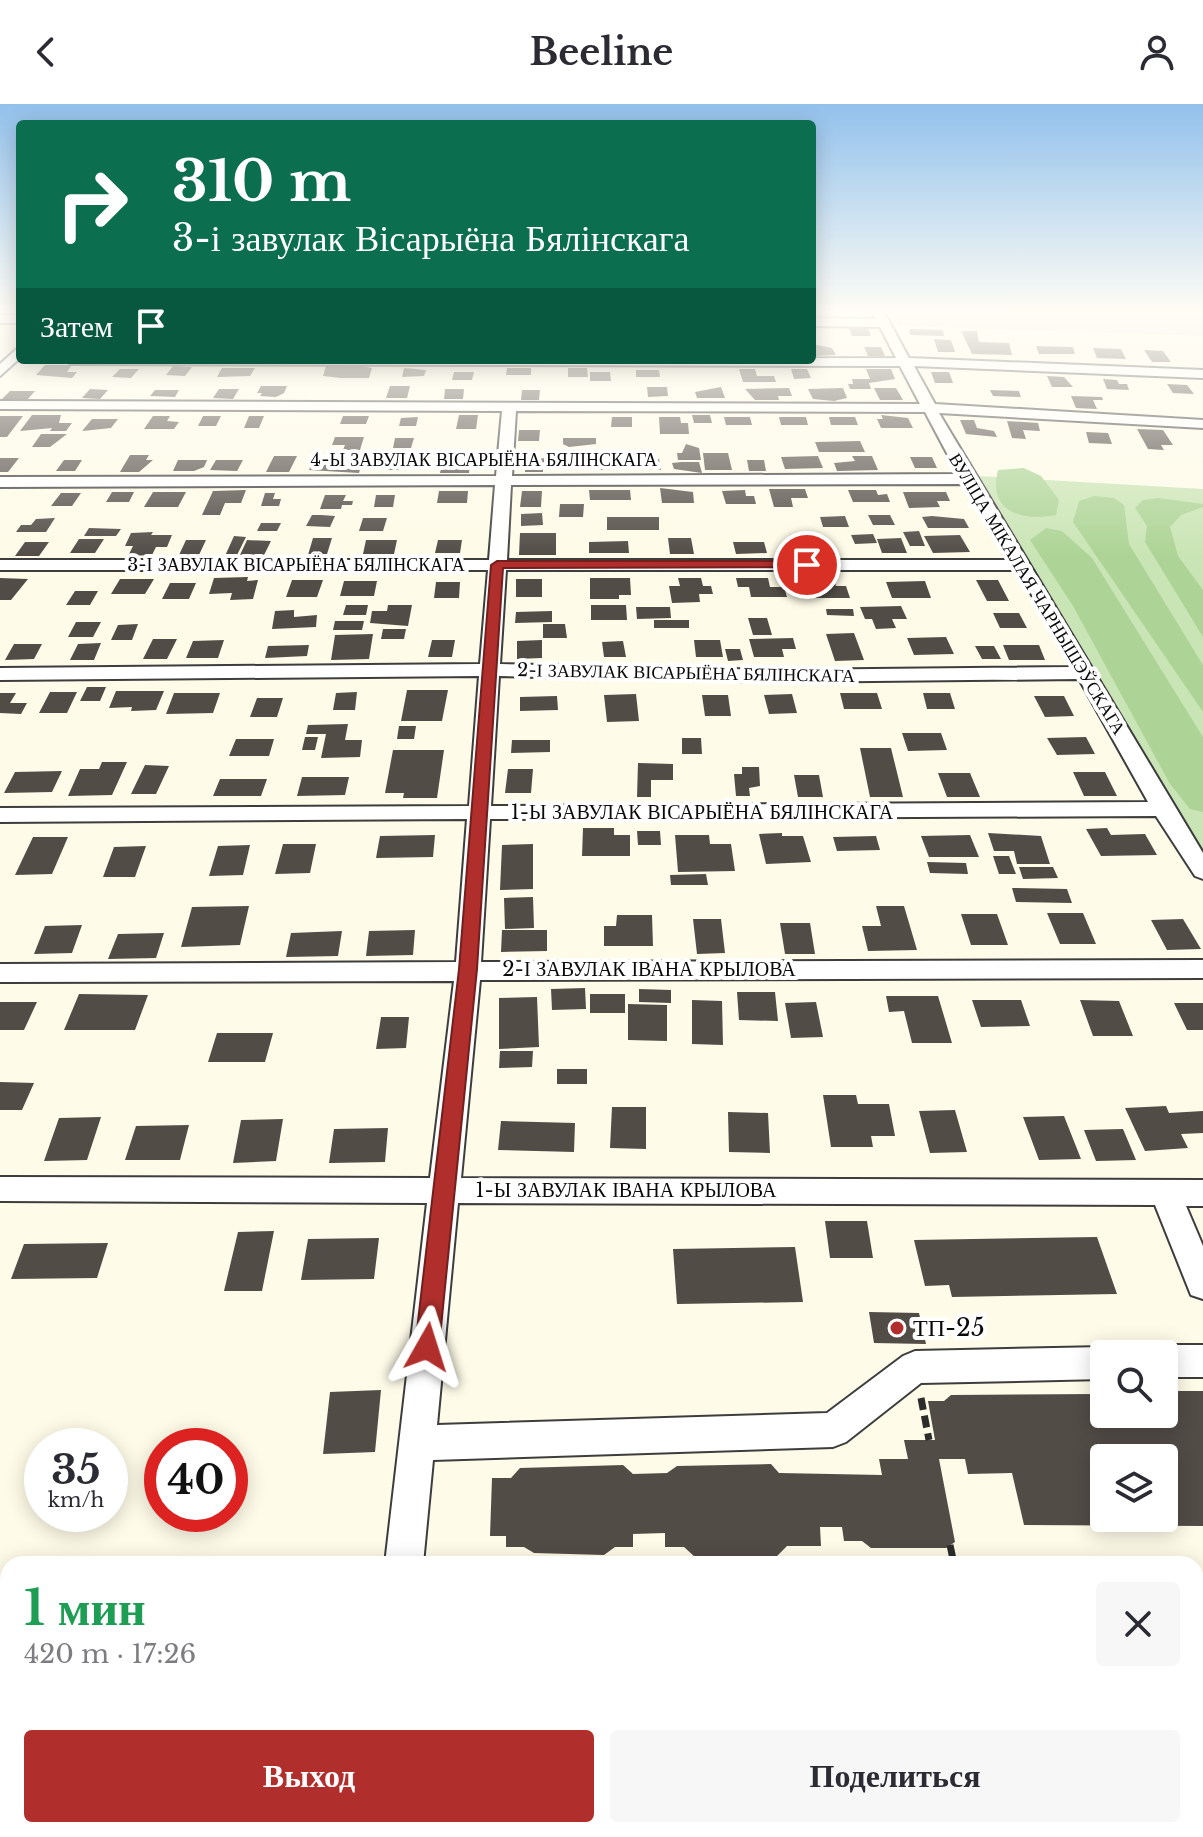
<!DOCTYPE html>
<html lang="ru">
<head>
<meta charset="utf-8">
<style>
  :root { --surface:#fff; --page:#f7f7f7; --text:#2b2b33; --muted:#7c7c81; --accent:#b02f2c }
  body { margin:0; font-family:"Libre Baskerville",serif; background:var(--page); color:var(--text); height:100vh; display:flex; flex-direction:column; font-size:30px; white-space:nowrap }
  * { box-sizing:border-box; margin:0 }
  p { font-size:26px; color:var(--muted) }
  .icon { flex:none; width:44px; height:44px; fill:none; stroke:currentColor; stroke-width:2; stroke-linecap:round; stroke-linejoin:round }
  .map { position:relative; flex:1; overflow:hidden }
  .side { position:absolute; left:0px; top:1452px; width:1204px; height:282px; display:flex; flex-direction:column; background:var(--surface); border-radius:24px 24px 0 0; box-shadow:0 4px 20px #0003 }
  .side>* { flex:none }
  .guide { position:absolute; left:16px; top:16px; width:800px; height:244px; border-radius:8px; box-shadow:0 4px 20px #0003; background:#0b6e4f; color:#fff; overflow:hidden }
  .tools { position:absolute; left:1090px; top:1236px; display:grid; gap:16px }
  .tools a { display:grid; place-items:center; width:88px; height:88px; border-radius:8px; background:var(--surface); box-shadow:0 4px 20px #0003; font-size:40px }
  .speed { position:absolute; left:24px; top:1324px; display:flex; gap:16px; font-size:40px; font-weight:700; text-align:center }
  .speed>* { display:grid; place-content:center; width:104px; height:104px; border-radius:50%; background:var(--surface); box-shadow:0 4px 20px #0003; line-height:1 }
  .speed small { font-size:20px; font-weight:400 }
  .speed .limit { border:12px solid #d22; background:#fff; color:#111 }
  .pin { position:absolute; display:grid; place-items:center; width:68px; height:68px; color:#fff; margin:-34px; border:4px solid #fff; border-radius:50%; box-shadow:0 2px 8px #0007 }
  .me { position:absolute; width:88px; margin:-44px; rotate:6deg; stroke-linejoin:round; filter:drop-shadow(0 0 6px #0008) }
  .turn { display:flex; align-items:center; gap:28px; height:168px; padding:0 24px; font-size:36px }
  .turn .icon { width:104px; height:104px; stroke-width:2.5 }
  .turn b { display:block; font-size:56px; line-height:68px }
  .then { display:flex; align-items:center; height:76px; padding:0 24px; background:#0003; gap:16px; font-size:30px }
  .round { display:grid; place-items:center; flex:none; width:84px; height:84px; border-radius:8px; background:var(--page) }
  .overview { display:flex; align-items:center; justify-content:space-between; height:136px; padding:0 24px }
  h1 { font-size:48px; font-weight:700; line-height:60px; color:#1e9e55 }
  .cta { display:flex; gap:16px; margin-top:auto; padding:16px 24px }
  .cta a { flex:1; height:92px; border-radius:8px; background:var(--accent); color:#fff; font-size:32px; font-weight:700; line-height:92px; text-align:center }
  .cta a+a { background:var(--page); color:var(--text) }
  header { display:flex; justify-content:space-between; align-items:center; height:104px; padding:0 24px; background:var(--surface); font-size:36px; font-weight:700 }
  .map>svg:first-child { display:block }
</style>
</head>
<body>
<header><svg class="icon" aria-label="back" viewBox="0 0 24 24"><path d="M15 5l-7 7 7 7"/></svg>Beeline<svg class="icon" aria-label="person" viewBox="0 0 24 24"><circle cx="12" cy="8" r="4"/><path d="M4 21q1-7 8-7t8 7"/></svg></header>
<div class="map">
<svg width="1203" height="1733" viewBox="0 0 1203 1733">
  <rect width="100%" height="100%" fill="#fefbe8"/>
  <!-- industrial -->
  <path fill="#e9dee9" d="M893,210h310v22l-303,-10z"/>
  <!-- green -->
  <path fill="#cae5b5" d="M979,372l224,13v362z"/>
  <!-- forest -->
  <path fill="#add496" d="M1024,364l17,8 18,24 -3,15c-33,6 -69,-2 -58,-45z
    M1094,392l20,2 10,7 5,39 74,121v47l-130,-190 6,-21z
    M1158,394l45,6v3l-22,8 -11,12 8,29 25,34v47l-58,-95 2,-16 -12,-18 8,-8z
    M1046,424l16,3 30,27 111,179v75l-13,-3 -20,-25 -97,-178 -43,-66z"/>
  <!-- building -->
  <path fill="#524c47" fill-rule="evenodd" d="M848,222h19l4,10h-19z
    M909,225l34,1 1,6 -34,-1z
    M961,227h16l2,11 30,1 3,12 -40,-1z
    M934,235l17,1 4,12h-17z
    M812,240l20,4 4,7 -24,1z
    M1036,242l37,1 2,7h-36z
    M864,243h17l4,9h-17z
    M1093,244l28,1 5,10 -29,-1z
    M1144,246l19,1 8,11h-19z
    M45,261h27l-5,7h10l-5,6 -36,-3z
    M173,262l19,1 -7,9 -19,-1z
    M326,262h35l11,2 -3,10h-28l-18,-2z
    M222,264h33l-5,8 -33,1z
    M404,264l22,2 -2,6 -22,1z
    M507,264h24v7h-25z
    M568,264h19l1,9h-20z
    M120,265h19l-8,9 -19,-1z
    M739,265h16l2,7h17l2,6h-33z
    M791,265h16l4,9 -17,1z
    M866,265h25l4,10 -26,4 2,6h-21l-2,-5h5l-1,-5h18z
    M636,266h23l1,7h-24z
    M454,268h20l-2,8h-20z
    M590,268h20l1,9h-21z
    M931,268h18l4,11h-18z
    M1047,272l17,1 9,10h-21z
    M1103,275l14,1 2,4h8l2,6 -22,-1z
    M1167,280l20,1 7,9 -21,-1z
    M261,282h26l-3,7 -8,4 -16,-1 2,-3h-5z
    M390,282h20l-3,12h-21z
    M647,283h20l1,9 -20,1z
    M721,283l4,11h-28l-2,-6z
    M789,284l3,8h-14l1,4h-24l-10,-11z
    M843,284l4,10 -13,3 -21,-2 -5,-10z
    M874,284h22l7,12h-23z
    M90,285l18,1 -8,9 -18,-1z
    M219,285h20l-6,10 -20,-1z
    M445,285h19l-1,10h-19z
    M155,286h24l-4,7 -25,-1z
    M522,286h18l-1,10h-18z
    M990,286l29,1 2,6 -28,-1z
    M10,287h25l-7,8h-26z
    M1071,292l31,1 1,3h-10l4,9 -21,-1z
    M32,311h29l-2,8h13l-6,8h-16l2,-3 -32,3z
    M459,311h19l-2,14h-20z
    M692,311h18l2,8h-18z
    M881,311l27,3 5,10h-32l-4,-9h6z
    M0,312h23l-16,21h-7z
    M153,312h17l-3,5 12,1 -5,7h-30z
    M203,312h18l-5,10h-18z
    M249,312h15l-5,12h-15z
    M343,312h26l-3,8h-26z
    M418,313l-2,9h-17l2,-8z
    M612,313h20v10h-21z
    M659,313h21l1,6h7l1,11h-29z
    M724,313h26l2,8h-26z
    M779,313h27l2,8h-27z
    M829,313h26l3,8h-27z
    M92,315h26l-7,9 -29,3z
    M960,316h14l3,8 17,3 3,6 -31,-3z
    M1007,317l31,2 2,8 -17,-1 3,9 -14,-1z
    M1137,325l26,1 10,15h-12l3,5 -16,-1z
    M519,326h21l-1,11h-21z
    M1086,328l22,1 4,11 -23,-1z
    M41,330h26l-17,13h-18z
    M335,333h29l-4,13h-17l2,-5h-13z
    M395,334h19l-3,10h-18z
    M563,334h33v6l-27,3 -6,-3z
    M860,337l5,11h-46l-4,-10z
    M686,340l13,4 2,12h-23l-1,-7h5z
    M703,349h25l4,17h-27z
    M130,351h19l-3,5h7l-14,12h-19z
    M274,352h23l-8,16h-23z
    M818,352l5,12 -38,1 -4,-12z
    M852,352h20l6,14 -41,1 -3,-8 21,-2z
    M910,353h22l5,11h-22z
    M0,354h19l-11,14h-8z
    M552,354v8h-9v6h-18v-13z
    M409,355l-2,11h-19l2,-10z
    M638,355h21l2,11h-21z
    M64,356h18l-7,11h-19z
    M178,356h29l-3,7 -10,4h-21z
    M216,356h27l-6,11 -27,-1z
    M747,356h17l2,11h-17z
    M588,357h23v9h-23z
    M312,358h50l-3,11 -50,-3z
    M682,358h17l3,11 -28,-4 -2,-6z
    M470,359l-1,10h-29l2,-9z
    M660,384l33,4 1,11h-32z
    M769,385h36l3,9h-17l2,9h-19z
    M246,386l-5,13h-16l-5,12h-18l11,-24z
    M589,386h41l1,10h-41z
    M745,386l1,6h8l2,8h-30l-4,-13z
    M848,386h28l2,5 9,-1 3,8h-37z
    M439,387h29l-1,12h-30z
    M522,387h20l-1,16h-21z
    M112,388h22l-5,10h-23z
    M153,388h33l-8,15h-34z
    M903,388h43l4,9h-13l3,6 -31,1z
    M61,389h20l-9,13h-21z
    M265,389h10l-2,6h8l-2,7h-18z
    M325,391h21l-3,6h10l-1,4h-10l-1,4h-21z
    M376,391h19l-2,12h-19z
    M560,400h24l-1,13h-24z
    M542,409l1,12 -22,1v-12z
    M312,411h9l14,1 -5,11 -24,-1z
    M868,411h22l5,10h-22z
    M845,412l4,11h-26l-3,-10z
    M932,412l32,3 5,9h-41l-6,-11z
    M607,413h52v13h-52z
    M55,414l-9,14h-30l5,-7h10l5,-6z
    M363,414h24l-4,13h-24z
    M261,419h20l-4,8h-20z
    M89,424l32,1 -5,7h-32z
    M919,427l6,15h-15l-7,-14z
    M153,428l-2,3h21l-5,12h-11l-4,8 -24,1 5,-10h-8l6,-13z
    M520,429h36v22h-37z
    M873,430l4,9 -22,1 -4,-9z
    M960,431l10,17 -37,1 -9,-17z
    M234,432l12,1 -10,20 -11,-1z
    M313,434h19l-5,16 -19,1z
    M668,434h23l3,16h-24z
    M791,434l31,1 5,12 -30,1z
    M901,434l6,15h-25l-5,-14z
    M79,435h25l-9,14h-25z
    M186,436h20l-7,15h-20z
    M247,436l24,1 -7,14h-24z
    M366,436h31l-3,14h-31z
    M438,436h24l-2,13h-25z
    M628,437l1,12h-40v-11z
    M25,438h24l-10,14h-24z
    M733,438h31l3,11 -31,1z
    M248,473l-1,4 11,-1 -5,19 -23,1 2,-7 -23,1 5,-16z
    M0,474l28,1 -17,21h-11z
    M590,474h40l1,17h-12v4h-29z
    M678,474h23l2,8h8l2,8h-14l1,8 -28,1 -3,-17h11z
    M736,474h32l2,9h14l3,10h-36l-2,-10h-11z
    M120,475h34l-9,15h-34z
    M516,475h26v18h-26z
    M810,475h24l2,7h10l4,12h-34z
    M292,476h31l-6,17h-31z
    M976,476h22l11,21h-22z
    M344,477h33l-3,15h-34z
    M925,477l6,17h-39l-6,-16z
    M436,478h24l-1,16h-25z
    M170,479h26l-7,16h-27z
    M75,487h23l-8,14h-24z
    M346,501h22l-2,10h-23z
    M388,501h24l-4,21 -38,-3 2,-12h15z
    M591,501h35l1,15h-36z
    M901,502l6,13h-15l4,9 -20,1 -4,-10h-7l-5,-12z
    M636,503h34l1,11 -34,1z
    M826,505h27l1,7 -27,-1z
    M294,506v7l23,-2 -1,12 -44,2 3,-18z
    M552,507v11l-37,1 1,-11z
    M993,509h26l8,15h-27z
    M748,514h19l5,17h-19z
    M654,516h35v8h-35z
    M335,517h29l-2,9h-29z
    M76,518h25l-8,15h-25z
    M138,520l-6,16h-21l7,-15z
    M543,520h22l2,14h-24z
    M383,525h23l-2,10h-23z
    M854,529l10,27 -29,1 -9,-27z
    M373,530l-4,25 -38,1 4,-25z
    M946,533l8,17 -40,1 -7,-17z
    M793,534l3,11h-14l2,8h-30l-5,-18z
    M153,535h24l-10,20h-24z
    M224,536l-6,18h-32l7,-17z
    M432,536h23l-3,17h-24z
    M542,536v18l-25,1v-18z
    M694,536h26l3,17h-27z
    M623,537l3,16h-22l-2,-15z
    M101,539l-7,17h-24l8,-16z
    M14,540h28l-8,15 -29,1z
    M309,541l-2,11 -42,2 3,-12z
    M1003,541h36l6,15h-36z
    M975,542h19l7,13h-19z
    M725,545h15l3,11 -15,1z
    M87,583h19l-6,14h-20z
    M407,586h41l-6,31h-41z
    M116,587h48l-8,19 -25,1 1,-4 -23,1z
    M50,588h27l-10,21h-28z
    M357,588l-2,18h-22l3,-17z
    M0,589h16l-6,10h17l-6,11 -21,-1z
    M174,589h46l-7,20 -47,1z
    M840,589h37l5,16h-38z
    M923,589h27l5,16h-28z
    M636,590l3,27 -32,1 -3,-27z
    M792,590l5,19 -28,1 -5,-19z
    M702,591h26l3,21h-26z
    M557,592l1,14 -38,1v-14z
    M1034,592h30l10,20 -29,1z
    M257,594h26l-6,19h-27z
    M348,620l-3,16h17l-2,17 -39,1 5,-24h-20l2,-9z
    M399,622h17l-2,13h-17z
    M902,629h39l6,17 -39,1z
    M305,633h13l-3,13h-13z
    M1086,633l9,17 -38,1 -10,-17z
    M682,634h19l1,16h-20z
    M236,635h38l-5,17h-40z
    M512,636h38v12l-39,1z
    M860,644h31l12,49h-33z
    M393,646h51l-7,48h-34l1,-5h-19z
    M102,658h25l-15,33 -44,1 12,-27h19z
    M638,659l35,1v16h-22v17h-14z
    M145,661l24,1 -13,28h-25z
    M742,663h17l1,19 -11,2 1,8h-14l-2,-22h8z
    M508,665h25l-2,24h-26z
    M62,667l-10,21 -48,1 11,-21z
    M1073,668h32l12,24h-33z
    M938,669h32l10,24h-33z
    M794,671h25l4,22h-25z
    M302,673h47l-4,18 -48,1z
    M220,675h47l-6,17h-48z
    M583,724h31v7h16v21h-48z
    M1107,724l4,7 34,-1 12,21 -56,1 -15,-27z
    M637,727h23l1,14h-23z
    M782,729v3h21l8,26 -45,2 -7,-30z
    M988,729l53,3 9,28h-33l-3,-13h-20z
    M435,731l-2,22 -57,1 4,-22z
    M675,731h34l1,9h21l4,27 -57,1z
    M970,731l9,22h-50l-8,-21z
    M876,732l4,14 -43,1 -4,-14z
    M33,733h35l-16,37 -37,1z
    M283,740h33l-6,29 -35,1z
    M533,740v45l-33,1 2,-45z
    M250,741l-7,30 -34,1 9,-30z
    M146,742l-11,31h-32l11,-30z
    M993,752h16l7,18h-17z
    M927,758l39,1 2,11 -38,-1z
    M1019,763h34l5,11 -35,1z
    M706,770l2,11h-37l-1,-10z
    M1012,784l55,1 5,14 -56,-1z
    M533,793l1,31 -29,1 -1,-31z
    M249,802l-9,39 -59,2 11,-40z
    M876,802h28l13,44 -49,1 -6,-25h19z
    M1047,809h36l13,31h-36z
    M961,810h36l11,31h-37z
    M617,811h35l1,31h-49v-20h12z
    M693,815h28l4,34 -28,1z
    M1183,815l18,30 -34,1 -16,-30z
    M780,819h30l5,31h-30z
    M82,821l-10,28 -38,1 11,-28z
    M415,826l-2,25 -47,1 3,-25z
    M502,826h45v21l-46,1z
    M342,827l-4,25 -52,1 5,-24z
    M164,829l-8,25 -48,1 10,-25z
    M585,884l1,21 -34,1 -1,-21z
    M639,885l32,1v13l-32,-1z
    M737,888h38l3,29 -39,-1z
    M79,890l69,1 -13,35h-71z
    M590,890h35v19h-35z
    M886,892h52l14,47h-40l-8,-32 -15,1z
    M537,893l2,50 -40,2v-51z
    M692,896l30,1 1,44 -31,-1z
    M972,896h49l9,26 -49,1z
    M1080,896l39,1 14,35h-40z
    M0,898h37l-13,28h-24z
    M816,898l7,35 -32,1 -6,-35z
    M1174,899h29v27h-16z
    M628,900l39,1v36l-39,-1z
    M381,913h28l-3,31 -30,1z
    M217,929h56l-8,29h-57z
    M500,947h33l-1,16 -33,1z
    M557,965h30v15h-30z
    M0,978l34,1 -12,27h-22z
    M823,991h33l2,9h31l6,32h-24l2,11h-42z
    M1166,1002l3,7 34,-2v22l-22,1 7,14 -43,3 -20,-43z
    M612,1003h34v42l-36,-1z
    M955,1006l12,42 -37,1 -11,-42z
    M728,1008l40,1 2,40 -41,-1z
    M1064,1012l17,43 -42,1 -16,-43z
    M101,1013l-14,43 -43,1 15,-43z
    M283,1015l-7,42 -43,2 8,-43z
    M501,1017l74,2 -1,29 -76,-2z
    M189,1021l-9,35h-55l11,-34z
    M388,1024l-3,34 -56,1 5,-34z
    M1123,1025l13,31 -40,1 -12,-31z
    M825,1117h42l6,37h-43z
    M274,1127l-12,60h-38l14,-59z
    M1097,1133l20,57 -165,3 -3,-12 -24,1 -11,-46z
    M379,1134l-5,41 -73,1 7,-41z
    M108,1139l-11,35 -86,1 13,-35z
    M795,1143l8,55 -126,2 -4,-55z
    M869,1208l50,1 7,31 -52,-1z
    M381,1286l-6,62 -52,2 7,-62z
    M1164,1287h39v135l-179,-1 -12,-52 -44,1 -3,-15h-26l16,83 -9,6h-75l-9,-7h-18l-2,-14h-22l1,19h-34l-11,11h-81l-11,-10h-19v-14l-32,1v13h-18l-11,8 -70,-2 -10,-6h-18v-11h-16l2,-58h19l9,-10 103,-3 10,9 34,-1 10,-7 94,-2 8,9 103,2 -3,-16h29l-4,-19h31l-7,-39h16l7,-6 148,-1 5,5v15h60zM1104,1354h60v60h-60z
    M0,1483h8v45h-8z"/>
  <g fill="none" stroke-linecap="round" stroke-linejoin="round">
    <!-- minor casing -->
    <g stroke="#3d3d3d" stroke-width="4">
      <path id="minor" d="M873,210h12l24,44 294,12v8l-289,-12 21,38 268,16v8l-264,-15 264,440v26l-8,-3 -39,-60 -666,3 -9,143 722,-2v18l-723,2 -19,198 742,2v26h-17l17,40v53l-12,-4 -36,-90 -697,-2 -21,222 390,-12 76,-57 12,-5 189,-4 13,7h-13v25l-183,4 -75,59 -13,5 -400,13 -10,104h-38l42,-361 -427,-2v-24l430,1 24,-197 -454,1v-18l456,-2 11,-143 -467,3v-14l469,-2 10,-130 -479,4v-12l480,-4 8,-94h-488v-10h489l6,-75 -495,2v-10l496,-1 6,-65 -502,-2v-8l920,3 -20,-38 -829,-2 -7,-4 832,-2 -16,-31 -68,-1v-8l64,1zM516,307l409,1 33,62 -446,2zM963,380l49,76h-505l4,-75zM506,466h512l54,97 -295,3 -277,-6zM499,572l278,6 302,-3 69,123 -657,4z
        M0,211h20v8h-20z
        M20,242v12l-20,18v-12z
        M1164,1241h39v32h-39v-23h-14z
        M1196,1519h7v40h-7z
        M353,1726h44l-1,7h-44z"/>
    </g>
    <!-- major casing -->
    <g stroke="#1b1b1b" stroke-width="4">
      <path id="major" d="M1196,1601h7v54h-7z
        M0,1615h8v56h-8z
        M1196,1666h7v56h-7z
        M0,1677h8v49h20l-16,7h-12z"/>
    </g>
    <!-- path -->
    <path stroke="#2c2c2c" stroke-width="7" stroke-dasharray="12 6" stroke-linecap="butt" d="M921,1294l8,42
      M950,1441l4,19
      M1196,1498h7
      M0,1572h8
      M59,1733l2,-7
      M312,1733l1,-7"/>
    <!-- minor -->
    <use href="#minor" fill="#fff" fill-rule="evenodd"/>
    <!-- major -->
    <use href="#major" fill="#f0d866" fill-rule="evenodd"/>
  </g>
  <!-- sky -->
  <linearGradient id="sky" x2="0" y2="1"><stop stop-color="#92c1ec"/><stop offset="0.46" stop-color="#fffdf5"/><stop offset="1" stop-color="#fffdf5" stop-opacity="0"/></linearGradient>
  <rect width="1203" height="452" fill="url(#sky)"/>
  <!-- route -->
  <path fill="#b02f2c" stroke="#721f1d" stroke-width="2" d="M807,457l6,4 -1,2 -309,1 -26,401 -38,378 -4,8 -8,3 -8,-3 -4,-8 44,-378 32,-404 6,-4z"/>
  <!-- markers -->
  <circle fill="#b02f2c" stroke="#fff" stroke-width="3" cx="897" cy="1224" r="8"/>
  <g text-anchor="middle" stroke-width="8" stroke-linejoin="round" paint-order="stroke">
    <!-- far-street labels -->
    <g font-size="18" fill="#0a0a0a" stroke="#fff">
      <text x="484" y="362">4-Ы ЗАВУЛАК ВІСАРЫЁНА БЯЛІНСКАГА</text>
      <text x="296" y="467">3-І ЗАВУЛАК ВІСАРЫЁНА БЯЛІНСКАГА</text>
      <text transform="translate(1037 490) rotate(59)" y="6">ВУЛІЦА МІКАЛАЯ ЧАРНЫШЭЎСКАГА</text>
      <text transform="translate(686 569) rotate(1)" y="6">2-І ЗАВУЛАК ВІСАРЫЁНА БЯЛІНСКАГА</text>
    </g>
    <!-- street labels -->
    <g font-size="20" fill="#0a0a0a" stroke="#fff">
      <text x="702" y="715">1-Ы ЗАВУЛАК ВІСАРЫЁНА БЯЛІНСКАГА</text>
      <text x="649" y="872">2-І ЗАВУЛАК ІВАНА КРЫЛОВА</text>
      <text x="626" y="1093">1-Ы ЗАВУЛАК ІВАНА КРЫЛОВА</text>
    </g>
    <!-- near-poi labels -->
    <g font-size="24" fill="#0a0a0a" stroke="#fff" text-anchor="start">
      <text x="913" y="1232">ТП-25</text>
    </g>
  </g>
</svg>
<div class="tools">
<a><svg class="icon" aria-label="search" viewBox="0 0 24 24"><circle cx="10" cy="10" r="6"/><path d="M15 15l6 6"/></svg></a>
<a><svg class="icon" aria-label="layers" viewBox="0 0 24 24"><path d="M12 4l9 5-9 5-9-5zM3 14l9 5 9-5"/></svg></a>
</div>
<div class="speed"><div>35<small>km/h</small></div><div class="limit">40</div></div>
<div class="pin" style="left:807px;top:461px;background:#d93025"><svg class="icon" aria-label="arrive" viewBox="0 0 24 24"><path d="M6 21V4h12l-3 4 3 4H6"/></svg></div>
<svg class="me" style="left:427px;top:1243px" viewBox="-20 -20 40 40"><path d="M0-17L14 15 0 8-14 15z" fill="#b02f2c" stroke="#fff" stroke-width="4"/></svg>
<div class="guide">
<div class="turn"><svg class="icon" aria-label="right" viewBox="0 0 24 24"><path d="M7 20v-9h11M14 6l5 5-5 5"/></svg><div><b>310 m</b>3-і завулак Вісарыёна Бялінскага</div></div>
<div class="then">Затем<svg class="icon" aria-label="arrive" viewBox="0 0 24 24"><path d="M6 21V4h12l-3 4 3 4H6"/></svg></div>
</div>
<section class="side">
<div class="overview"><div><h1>1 мин</h1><p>420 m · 17:26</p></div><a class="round"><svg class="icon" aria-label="close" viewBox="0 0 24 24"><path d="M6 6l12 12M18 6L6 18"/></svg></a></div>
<div class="cta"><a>Выход</a><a>Поделиться</a></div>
</section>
</div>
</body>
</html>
